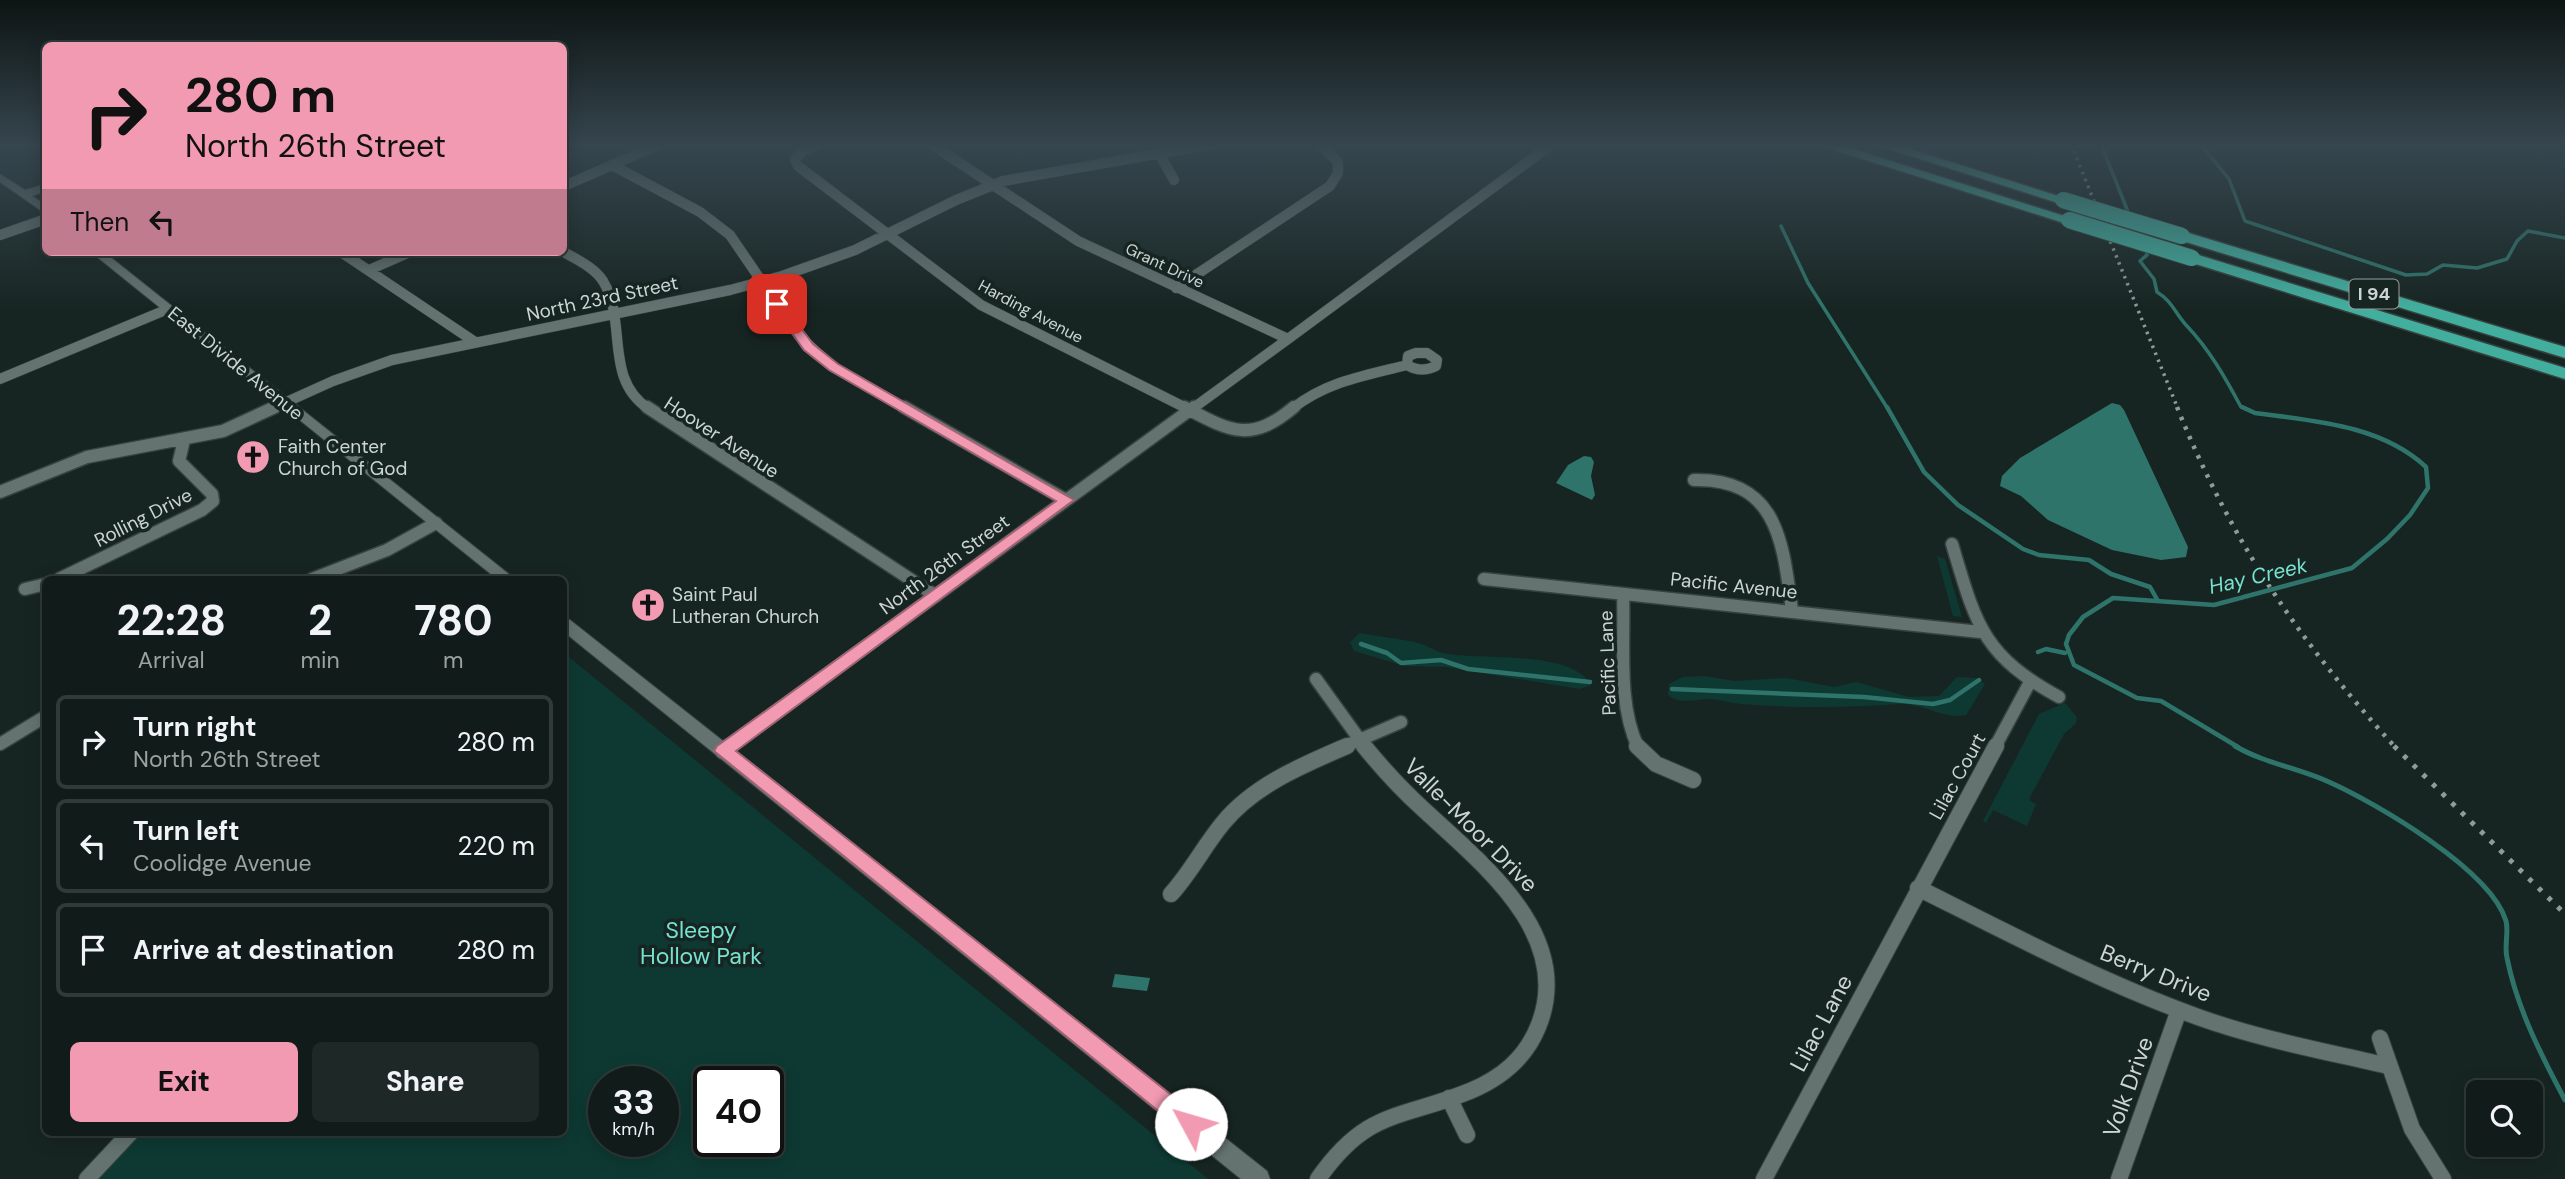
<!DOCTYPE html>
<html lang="en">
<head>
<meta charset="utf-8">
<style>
  :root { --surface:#111c1a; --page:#1e2927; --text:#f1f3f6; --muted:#9ca1a2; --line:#303a39; --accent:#f19ab2 }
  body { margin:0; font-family:"DM Sans",sans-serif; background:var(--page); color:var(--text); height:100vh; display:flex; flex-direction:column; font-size:26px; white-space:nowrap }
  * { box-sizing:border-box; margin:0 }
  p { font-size:23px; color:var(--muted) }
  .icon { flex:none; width:38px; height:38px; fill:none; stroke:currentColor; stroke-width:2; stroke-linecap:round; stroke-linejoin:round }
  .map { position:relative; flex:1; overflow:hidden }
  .side { position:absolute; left:42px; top:576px; width:525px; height:560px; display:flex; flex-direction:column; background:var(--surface); border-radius:10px; box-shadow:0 4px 18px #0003,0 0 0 2px var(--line) }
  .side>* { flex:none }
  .banner { position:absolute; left:42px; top:42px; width:525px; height:214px; border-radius:10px; box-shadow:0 4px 18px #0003,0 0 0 2px var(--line); background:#f19ab2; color:#111; overflow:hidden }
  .fabs { position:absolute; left:2466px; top:1080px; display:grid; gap:14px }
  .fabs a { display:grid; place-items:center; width:77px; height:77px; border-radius:10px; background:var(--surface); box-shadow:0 4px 18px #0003,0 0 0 2px var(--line); font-size:35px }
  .speed { position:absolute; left:588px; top:1066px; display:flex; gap:14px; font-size:35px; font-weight:700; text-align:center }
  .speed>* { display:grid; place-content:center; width:91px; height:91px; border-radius:50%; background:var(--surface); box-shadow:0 4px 18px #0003,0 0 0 2px var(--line); line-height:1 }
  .speed small { font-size:18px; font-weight:400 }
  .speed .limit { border:4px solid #111; border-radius:10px; background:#fff; color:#111 }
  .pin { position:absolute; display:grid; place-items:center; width:60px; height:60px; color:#fff; margin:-30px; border-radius:14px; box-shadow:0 4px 10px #0006 }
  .me { position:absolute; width:77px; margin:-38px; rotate:309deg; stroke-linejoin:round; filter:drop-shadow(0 0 5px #0008) }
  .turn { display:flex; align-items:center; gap:24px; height:147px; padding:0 28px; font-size:32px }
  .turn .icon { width:91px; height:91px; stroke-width:2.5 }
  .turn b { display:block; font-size:49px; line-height:60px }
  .then { display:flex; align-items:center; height:66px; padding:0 28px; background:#0003; gap:14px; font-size:26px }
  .eta { display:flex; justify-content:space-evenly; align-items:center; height:119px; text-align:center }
  .eta b { font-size:42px; font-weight:700; line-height:49px }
  .primary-button { display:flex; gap:14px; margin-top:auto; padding:14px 28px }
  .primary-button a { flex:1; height:80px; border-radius:10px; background:var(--accent); color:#111; font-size:28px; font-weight:700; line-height:80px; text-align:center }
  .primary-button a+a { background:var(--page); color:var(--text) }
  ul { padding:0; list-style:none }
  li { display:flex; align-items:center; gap:21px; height:94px; margin:0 14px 10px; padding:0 14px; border:4px solid var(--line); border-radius:10px }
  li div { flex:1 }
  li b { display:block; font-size:26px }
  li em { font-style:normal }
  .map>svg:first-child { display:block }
</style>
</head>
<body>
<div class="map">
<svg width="2565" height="1179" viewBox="0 0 2565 1179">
  <rect width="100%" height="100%" fill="#172522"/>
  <!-- green -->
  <path fill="#0e3933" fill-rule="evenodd" d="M1937,556l8,3 17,58 -9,-1z
    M1360,633c19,4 39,5 58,10 9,2 16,8 25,10 34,8 129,-4 148,32l-11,4 -134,-22 -41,-1 -51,-15 -4,-9z
    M564,653l644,526h-1121l44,-47h433zM604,1082h59v59h-59zM709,1082h59v59h-59z
    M1704,676l31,5 51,-3 48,9 22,-5 53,15 30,-1 18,-19 19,1 9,6 -19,31c-24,5 -44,-13 -68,-11 -52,4 -104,4 -157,0 -10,-1 -21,-5 -32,-5 -14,0 -28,6 -41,-4l1,-11 14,-7z
    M2065,703l12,14 -1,6 -12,11 -34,63v4l6,3 -9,22 -34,-16 -7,13 -3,-2 56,-107z"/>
  <!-- water -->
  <path fill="#2f746a" d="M2112,403l8,2 4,5 64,137 -2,10 -25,3 -49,-10 -64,-30 -27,-24 -21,-10 2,-10 18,-18z
    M1584,456l7,1 3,5 -3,14 4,19 -3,5 -36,-17 12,-18z
    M1115,974l35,4 -3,13 -35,-4z"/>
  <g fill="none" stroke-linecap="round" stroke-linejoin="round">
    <!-- stream-far2 -->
    <path stroke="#2f746a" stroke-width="3.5" d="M2101,144l29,73
      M2200,144l29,35 16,42 161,54 21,-1 16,-9 34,3 30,-9 10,-18 11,-10 37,7
      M1781,226l27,57 80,126
      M2146,248l1,7 -7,6 14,18 3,13c15,9 18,21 29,33 23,24 39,52 55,82l5,2"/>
    <!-- stream-far1 -->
    <path stroke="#2f746a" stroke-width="4.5" d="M1887,407l37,65 34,33 65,44 16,6 50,5 22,14 39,13 8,14
      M1361,644l26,9 14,10 40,-3 27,9 122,13
      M2038,652l8,-3 19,4
      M1672,689l192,8 69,7 17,-4 29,-20
      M2238,747l-77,-46 -24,-3 -63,-33 -8,-21 3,-9 14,-18 30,-19 101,7 138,-37 35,-29 23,-24 18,-27 -2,-21c-45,-42 -112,-46 -171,-54l-13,-6"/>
    <!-- stream -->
    <path stroke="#2f746a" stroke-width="5" d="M2235,746c29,17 63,22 94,36 47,21 162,88 177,139 3,11 -2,25 1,37 10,50 34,97 58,142"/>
    <!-- minor-far2 casing -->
    <g stroke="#37423f" stroke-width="11">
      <path id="minor-far2" d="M818,144l-17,8 -6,8 3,6 183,139 207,104
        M931,144l147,97 210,98 -96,70
        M1159,153l15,27
        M612,165l88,47 30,23 69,101 34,31 74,42
        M564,186l96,-42
        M0,235l46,-16
        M341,252l134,90
        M564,252c13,8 30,15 39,29 25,41 0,98 46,128
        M369,270l41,-18
        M1176,288l154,-102 8,-13v-11l-18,-18
        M1288,339l264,-195
        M1416,353h11l10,7 -1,6c-10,5 -19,5 -29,-1l1,-9z
        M0,379l168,-70
        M271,409l62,-28 59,-21 338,-70 52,-14 73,-26 101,-50 47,-19 210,-37
        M1292,409c33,-27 74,-34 115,-44"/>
    </g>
    <!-- minor-far1 casing -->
    <g stroke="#37423f" stroke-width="15">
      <path id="minor-far1" d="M647,407l289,189
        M904,407l162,93
        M1184,407c46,24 66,37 110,0
        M1694,480c85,-2 89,65 98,130
        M0,492l87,-35 136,-26 52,-24
        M1952,544c24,80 30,111 107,153
        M59,579l143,-69 11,-9 -1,-7 -33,-33 5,-21
        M312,579l75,-29 49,-27
        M1484,579l496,53
        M25,589l21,-5
        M1623,594c2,49 -6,109 15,153
        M1316,679l49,68
        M0,744l46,-28
        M728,747l466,-340
        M1343,747l58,-25
        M1995,747l35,-65"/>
    </g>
    <!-- minor casing -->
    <g stroke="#37423f" stroke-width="18">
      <path id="minor" d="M1637,746l19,18 37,16
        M723,751l7,-5
        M1918,888c92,46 183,94 280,129 61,22 126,34 190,49
        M1171,894c20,-22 33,-48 52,-71 31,-38 80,-58 124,-77
        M2380,1038l32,91 31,50
        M1449,1098l18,37
        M87,1179l44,-47
        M1318,1179c49,-70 81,-59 152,-88 31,-13 55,-32 68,-64 38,-92 -58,-165 -116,-219 -21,-19 -40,-40 -58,-62
        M1764,1179l232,-433
        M2119,1179l60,-169"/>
    </g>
    <!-- tertiary casing -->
    <g stroke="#37423f" stroke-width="2">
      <path id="tertiary" d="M0,174l25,16 21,-6v7l-14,5 14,9v9l-46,-32z
        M91,252h13l411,327h-18z
        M564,618l6,2 697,551 3,8h-29l-677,-547z"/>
    </g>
    <!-- motorway casing -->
    <g stroke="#37423f" stroke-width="3">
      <path id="motorway" d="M1816,144h21l240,76 -3,3h-10z
        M1873,144h21l177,56 -8,5 -5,-2z
        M2182,231l383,116v11l-389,-119v-6z
        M2192,253l373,115v11l-379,-118 -2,-3z"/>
    </g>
    <!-- minor-far2 -->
    <use href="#minor-far2" stroke="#647370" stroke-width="10"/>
    <!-- minor-far1 -->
    <use href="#minor-far1" stroke="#647370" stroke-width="12"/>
    <!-- minor -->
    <use href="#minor" stroke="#647370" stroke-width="16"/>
    <!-- tertiary -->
    <use href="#tertiary" fill="#647370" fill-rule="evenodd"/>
    <!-- motorway -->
    <use href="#motorway" fill="#42af9e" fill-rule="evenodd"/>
    <!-- rail-far2 -->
    <path stroke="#909b98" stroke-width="3.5" stroke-dasharray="2.5 5" stroke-linecap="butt" d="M2071,144l107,265"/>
    <!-- rail-far1 -->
    <path stroke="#909b98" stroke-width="4.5" stroke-dasharray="3.5 7" stroke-linecap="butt" d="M2177,407c54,134 122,234 218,340"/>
    <!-- rail -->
    <path stroke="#909b98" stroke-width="5" stroke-dasharray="4.5 9" stroke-linecap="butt" d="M2394,746l171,168"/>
    <!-- motorway-bridge casing -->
    <g stroke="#37423f" stroke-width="18" stroke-linecap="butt">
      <path id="motorway-bridge" d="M2063,200l119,36
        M2069,220l123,38"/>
    </g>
    <!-- motorway-bridge -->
    <use href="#motorway-bridge" stroke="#42af9e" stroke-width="16"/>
  </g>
  <!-- sky -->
  <linearGradient id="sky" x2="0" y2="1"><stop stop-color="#0d1413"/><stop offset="0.47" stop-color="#36464f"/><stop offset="1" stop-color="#36464f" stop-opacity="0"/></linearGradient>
  <rect width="2565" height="309" fill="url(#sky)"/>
  <!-- route -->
  <path fill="#f19ab2" stroke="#9d6474" stroke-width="2" d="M777,300l4,1 32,43 25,20 236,136 -338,251 462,365 4,8 -4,7 -7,3 -8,-3 -469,-380 3,-5 339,-245 -227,-131 -25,-20 -33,-46z"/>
  <!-- icons -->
  <defs>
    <g id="church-disc" transform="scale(1.75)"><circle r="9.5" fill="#f19ab2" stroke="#172522"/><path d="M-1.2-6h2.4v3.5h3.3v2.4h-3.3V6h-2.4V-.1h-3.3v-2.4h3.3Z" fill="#111"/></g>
  </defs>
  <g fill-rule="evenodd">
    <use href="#church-disc" x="253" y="457"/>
    <use href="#church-disc" x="648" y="605"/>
  </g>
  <g text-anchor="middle" stroke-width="7" stroke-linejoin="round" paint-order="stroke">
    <!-- far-street labels -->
    <g font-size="16" fill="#ccd5d3" stroke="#172522">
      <text transform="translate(1165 265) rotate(25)" y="6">Grant Drive</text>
      <text transform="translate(1031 311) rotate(28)" y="6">Harding Avenue</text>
    </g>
    <!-- shield labels -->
    <rect fill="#172522" stroke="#96a09e" stroke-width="2" x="2349.5" y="279.5" width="49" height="29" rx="5"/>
    <g font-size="18" font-weight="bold" fill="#ccd5d3">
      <text x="2374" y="300">I 94</text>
    </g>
    <!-- street labels -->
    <g font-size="19" fill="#ccd5d3" stroke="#172522">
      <text transform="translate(602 298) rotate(-12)" y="7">North 23rd Street</text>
      <text transform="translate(236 363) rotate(39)" y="7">East Divide Avenue</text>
      <text transform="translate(722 437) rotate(33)" y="7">Hoover Avenue</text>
      <text transform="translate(143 517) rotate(-27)" y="7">Rolling Drive</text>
      <text transform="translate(944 564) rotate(-36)" y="7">North 26th Street</text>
      <text transform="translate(1734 585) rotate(6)" y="7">Pacific Avenue</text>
      <text transform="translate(1607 663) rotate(-92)" y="7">Pacific Lane</text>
      <text transform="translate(1957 776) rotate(-61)" y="7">Lilac Court</text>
    </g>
    <!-- poi labels -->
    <g font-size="19" fill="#ccd5d3" stroke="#172522" text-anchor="start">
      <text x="278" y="453">Faith Center<tspan x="278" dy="22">Church of God</tspan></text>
      <text x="672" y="601">Saint Paul<tspan x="672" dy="22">Lutheran Church</tspan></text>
    </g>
    <!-- water labels -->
    <g font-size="21" font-style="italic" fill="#78e2d0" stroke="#172522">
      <text transform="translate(2258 576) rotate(-13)" y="7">Hay Creek</text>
    </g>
    <!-- near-street labels -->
    <g font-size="23" fill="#ccd5d3" stroke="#172522">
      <text transform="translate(1471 825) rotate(45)" y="8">Valle-Moor Drive</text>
      <text transform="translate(2156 973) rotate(22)" y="8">Berry Drive</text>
      <text transform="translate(1821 1023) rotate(-62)" y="8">Lilac Lane</text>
      <text transform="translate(2128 1087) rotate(-70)" y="8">Volk Drive</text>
    </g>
    <!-- near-park labels -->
    <g font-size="23" fill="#77e1d0" stroke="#172522">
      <text x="701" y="938">Sleepy<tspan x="701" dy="26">Hollow Park</tspan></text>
    </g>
  </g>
</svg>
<div class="fabs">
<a><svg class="icon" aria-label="search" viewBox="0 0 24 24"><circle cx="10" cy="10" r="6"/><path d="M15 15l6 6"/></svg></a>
</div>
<div class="speed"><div>33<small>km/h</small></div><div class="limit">40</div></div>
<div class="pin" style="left:777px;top:304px;background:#d93025"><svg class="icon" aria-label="arrive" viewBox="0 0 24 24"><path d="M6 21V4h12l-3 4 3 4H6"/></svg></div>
<svg class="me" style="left:1191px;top:1124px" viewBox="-20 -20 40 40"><circle r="19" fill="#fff"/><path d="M0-13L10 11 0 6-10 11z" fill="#f19ab2"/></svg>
<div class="banner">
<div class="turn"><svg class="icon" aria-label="right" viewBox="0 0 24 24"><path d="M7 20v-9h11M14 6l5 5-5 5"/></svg><div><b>280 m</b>North 26th Street</div></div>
<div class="then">Then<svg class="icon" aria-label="left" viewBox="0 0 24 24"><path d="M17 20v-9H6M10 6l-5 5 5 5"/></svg></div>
</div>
<section class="side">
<div class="eta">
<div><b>22:28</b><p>Arrival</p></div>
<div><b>2</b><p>min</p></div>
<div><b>780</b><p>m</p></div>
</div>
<ul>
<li><svg class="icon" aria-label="right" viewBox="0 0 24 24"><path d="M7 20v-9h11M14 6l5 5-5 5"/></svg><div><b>Turn right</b><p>North 26th Street</p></div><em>280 m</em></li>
<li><svg class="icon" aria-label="left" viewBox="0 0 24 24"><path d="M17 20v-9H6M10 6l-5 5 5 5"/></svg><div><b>Turn left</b><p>Coolidge Avenue</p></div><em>220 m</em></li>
<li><svg class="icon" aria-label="arrive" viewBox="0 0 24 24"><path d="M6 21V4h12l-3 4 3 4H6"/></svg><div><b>Arrive at destination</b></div><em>280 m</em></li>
</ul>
<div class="primary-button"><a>Exit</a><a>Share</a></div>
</section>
</div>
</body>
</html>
